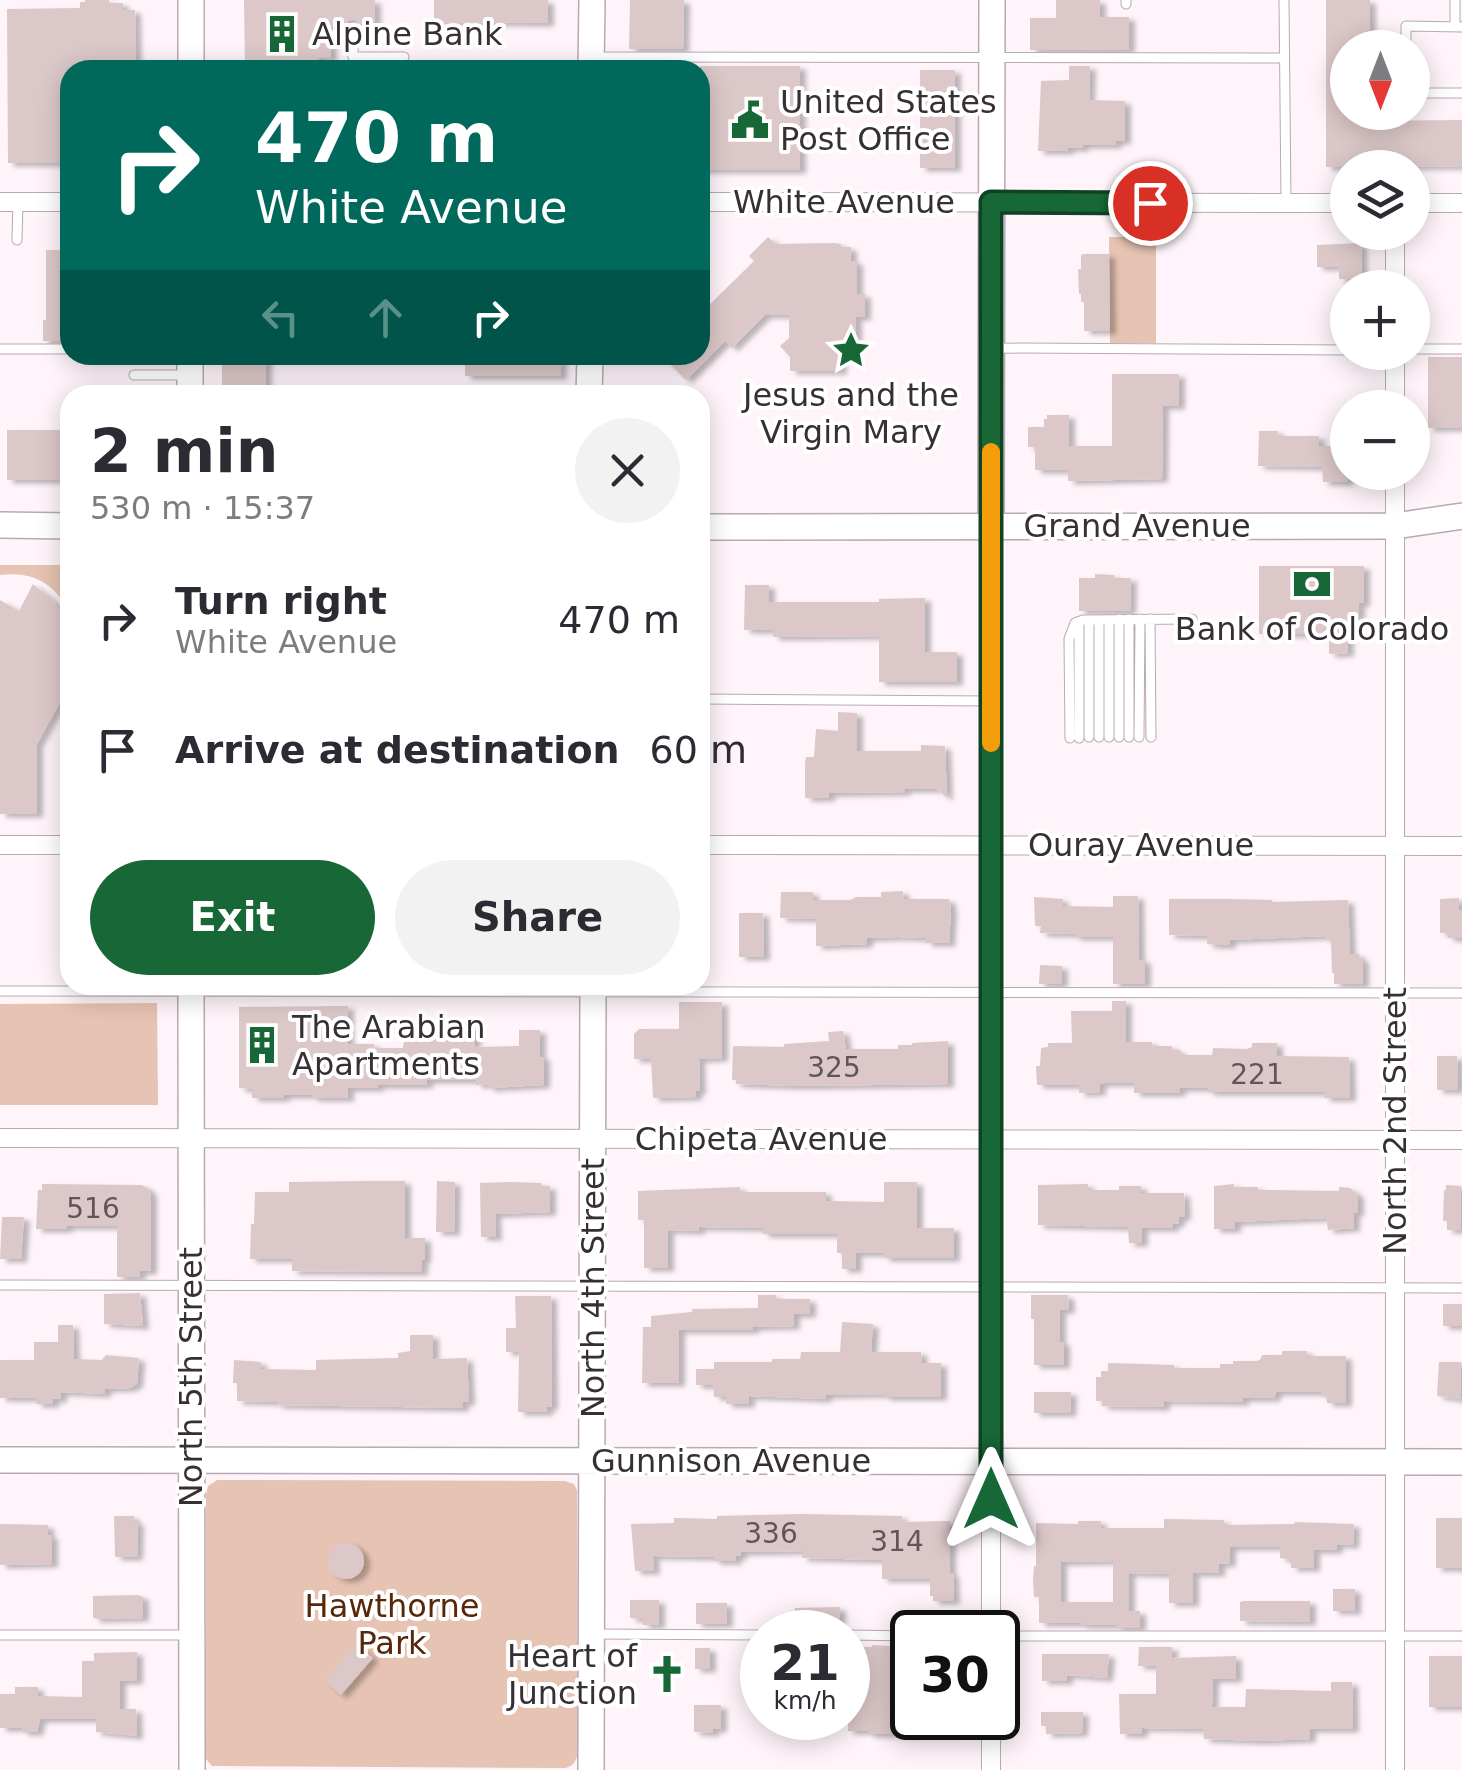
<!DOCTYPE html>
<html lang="en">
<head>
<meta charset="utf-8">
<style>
  :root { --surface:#fff; --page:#f2f2f3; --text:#2b2b33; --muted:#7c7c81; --accent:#186737 }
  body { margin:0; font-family:"DejaVu Sans",sans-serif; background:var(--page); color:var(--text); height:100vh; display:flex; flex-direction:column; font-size:38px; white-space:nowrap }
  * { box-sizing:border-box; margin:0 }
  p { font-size:32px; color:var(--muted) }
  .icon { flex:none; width:55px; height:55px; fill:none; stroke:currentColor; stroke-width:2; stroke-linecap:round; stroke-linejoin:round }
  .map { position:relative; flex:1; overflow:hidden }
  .side { position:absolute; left:60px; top:385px; width:650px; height:610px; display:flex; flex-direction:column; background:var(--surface); border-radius:30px; box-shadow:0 5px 25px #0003 }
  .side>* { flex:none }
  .banner { position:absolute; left:60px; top:60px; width:650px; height:305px; border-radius:30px; box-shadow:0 5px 25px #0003; background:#00695c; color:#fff; overflow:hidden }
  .needle { width:65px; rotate:180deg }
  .buttons { position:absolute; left:1330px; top:30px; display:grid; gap:20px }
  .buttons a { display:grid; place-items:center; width:100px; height:100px; border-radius:50%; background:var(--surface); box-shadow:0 5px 25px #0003; font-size:50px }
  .speed { position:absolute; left:740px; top:1610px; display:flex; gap:20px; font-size:50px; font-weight:700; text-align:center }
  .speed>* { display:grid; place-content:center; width:130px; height:130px; border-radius:50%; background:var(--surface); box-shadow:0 5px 25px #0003; line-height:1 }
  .speed small { font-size:25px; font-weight:400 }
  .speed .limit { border:5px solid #111; border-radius:15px; background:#fff; color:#111 }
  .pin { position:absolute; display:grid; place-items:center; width:85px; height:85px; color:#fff; margin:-42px; border:5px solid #fff; border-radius:50%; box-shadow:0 2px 10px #0007 }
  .me { position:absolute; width:110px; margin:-55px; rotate:0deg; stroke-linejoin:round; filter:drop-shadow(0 0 8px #0008) }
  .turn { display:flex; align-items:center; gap:35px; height:210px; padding:0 30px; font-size:45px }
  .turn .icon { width:130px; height:130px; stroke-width:2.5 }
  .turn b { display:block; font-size:70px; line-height:85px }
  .lanes { display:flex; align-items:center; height:95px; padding:0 30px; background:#0003; justify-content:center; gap:50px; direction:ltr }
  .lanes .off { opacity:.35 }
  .round { display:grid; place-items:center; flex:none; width:105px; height:105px; border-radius:52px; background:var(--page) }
  .summary { display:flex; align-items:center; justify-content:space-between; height:170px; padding:0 30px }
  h1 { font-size:60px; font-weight:700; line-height:75px }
  .cta { display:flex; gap:20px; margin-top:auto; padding:20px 30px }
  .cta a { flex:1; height:115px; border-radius:60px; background:var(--accent); color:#fff; font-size:40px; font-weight:700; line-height:115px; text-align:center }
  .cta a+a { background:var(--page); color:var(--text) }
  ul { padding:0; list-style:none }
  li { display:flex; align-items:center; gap:30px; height:130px; padding:0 30px }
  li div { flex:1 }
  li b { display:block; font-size:38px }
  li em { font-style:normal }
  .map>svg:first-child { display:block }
</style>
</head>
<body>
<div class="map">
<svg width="1462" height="1770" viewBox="0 0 1462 1770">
  <defs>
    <filter id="shadow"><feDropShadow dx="6" dy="3.5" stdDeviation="2.5" flood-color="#0004"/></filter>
  </defs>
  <rect width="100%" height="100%" fill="#fef4fa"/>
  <!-- green -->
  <path fill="#e6c3b2" d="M1109,237h47v106h-46z
    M465,385l93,1v9h-93z
    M0,565h70v20l-8,15c-16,-22 -36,-28 -62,-25z
    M157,1003l1,102h-158v-101z
    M217,1480l348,1 9,3 3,6 1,261c-1,8 -3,15 -13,17l-353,-2 -6,-7v-264l2,-9z"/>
  <!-- building -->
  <path fill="#dcc8c9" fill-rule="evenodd" filter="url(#shadow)" d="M85,0h24v3h14v7h12l1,60h-66v93h-62l-1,-154 73,-1v-6h5z
    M244,0h131v27h-14l-2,-5 -5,-3 -6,2 -3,6h-14v31h-12v12h-74z
    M434,0h114v23l-114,-1z
    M630,0h54l-1,49h-54z
    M1056,0h44v17h29v33h-99v-32h26z
    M1326,0h44v48h-22v64h23v9l91,-1v46l-136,1z
    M700,66h100v104h-100z
    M1069,66h21l-1,34 36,1v40h-9v4h-33v3h-15v3h-30l3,-70 28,-1z
    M920,70h35v98h-35z
    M768,237l8,7 57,-1 8,1v3h10v14h6v33h8v23h-9v24h-5v17h-10v13h-51v-14l-10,-11 9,-8v-23h-24l-33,33 -7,-7 -39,39 -25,-25h39v-41l54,-53 -5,-5z
    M1361,243l1,36h-23v-12h-22v-22z
    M46,250h24v91h-27v-21h3z
    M1084,254h25l1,77h-26v-29h-3v-8h-2l-1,-25h3v-14z
    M465,355h96v21h-96z
    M222,357h44v38h-44z
    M1428,357h34v71h-34z
    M1112,374h67v32h-16l-1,73 -94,2v-11h-33v-23h-7v-20h16v-8h3v-4h22v31h43z
    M7,430h55v50h-55z
    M1259,431h19v5h41v10h29v36h-25l-1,-15 -64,-1z
    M1259,566h105v37h-5v14h-11v36l-19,1v-20h-70z
    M1095,574l19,1v3h17l-1,33h-51v-33h16z
    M33,584l20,16 12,19 5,17v48l-33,60v70h-37v-214l19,11z
    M745,585h24v17h110v-3l46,-1v54h32v30h-78v-46l-106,1v-7h-29z
    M838,712l19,1v38h64v-6l24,1 2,52 -10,-9h-32v3l-76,1v5h-24v-35l1,-6h8l2,-28 22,2z
    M903,891l1,8h45l2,11 -2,33h-23v-5l-29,-1 -30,1v6l-51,2v-27l-36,-1 1,-26h32v8h37l6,-3h25v-5z
    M1113,896h25l1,64h6v24h-32v-47h-38v-3l-35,-1 1,-7h-6l-1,-29 29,2v7l50,1z
    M1459,898v12h3v28h-14v-5h-8v-34z
    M1169,899h62l41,1v2l76,-2 2,54h9v5h4v25h-29v-11h-2l-1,-33h-6v-4l-95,4v5h-14l-9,-1v-8l-38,-1z
    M739,913h24l1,44h-25z
    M1040,965l22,1v18h-23z
    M1112,1001h14v41h26v4h20v4h8v5h32l1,-7 34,1 5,-2v-4h25v13l72,1 1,41h-26v-6h-116v-4h-28v4l-3,1h-43v-10h-30l-4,1v8l-21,1v-8h-42l-1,-19h4l1,-18 7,-1v-4h24l-1,-32h41z
    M679,1002h43v56l-23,1 1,32h-4v6l-43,1 -2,-39h-17v-25l5,-5h40z
    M348,1006v38h26v4h29l2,-17h19v7h35v-13h16v22l44,-1v-16h21v27h4v28l-56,3v-4l-12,1v-5h-49v5h-49v3h-30v10h-36v-3h-28v3h-32v-9l-13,-1v-81z
    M843,1031l3,18h52v-4h14v-2l36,-2v43l-151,2 -61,-2v-4h-4l1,-34 51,1v-3l45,-3 -1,-9z
    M1437,1056h20l1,34h-21z
    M368,1181h37v57h20v22h-3v12l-130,-1v-12h-42l1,-35h3l1,-32h34v-10z
    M437,1181l18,1 -1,50h-18z
    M511,1182l30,1v3h9v26l-55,2 1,23h-15l-1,-54z
    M884,1182h33v46h37v30h-70v-5h-28v16h-14v-16h-5v-19h-74v-6l-64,-1v4l-31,-1v38h-24v-48h-6v-29l102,-4v5h86v9l58,1z
    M42,1184l99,1 7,3 3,6v77h-11v6h-23v-51h-50v3h-31l2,-39h4z
    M1088,1184v6h31v-4h22v7h43l1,24h-6v6l-6,1v4h-31v15h-13l-1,-16 -90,-2v-40z
    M1234,1184v3h24v3h11l70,1v-4l11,1 8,7v18h-4v15l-26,2 -2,-12 -91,4v7h-21v-43z
    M1446,1185l15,1v44h-14v-9h-4l1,-31h2z
    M2,1217h22l-3,42h-21z
    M140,1293l3,33 -39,-2v-30z
    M758,1295h18v4h34v15h-16v12l-41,1v3h-74v53h-37l1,-56h8v-11l41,-4v-3l66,-1z
    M1031,1295h37l1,15h-9v32h4v23h-30v-46h-3z
    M515,1296h36l1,107 -1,4h-4v5h-29l1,-60h-13v-24h10z
    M1443,1304h19v22h-19z
    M842,1322l31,2 -2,28h50l1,11h19v34h-57v-3l-58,1v4l-77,-3v8h-23v-7h-12l-1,-12h-17v-16h18v-7h58v-3h28l1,-7h39z
    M58,1325h15l1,34 28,1 4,-5 33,3 -2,26 -7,4 -25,1v5l-44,-2v7h-8v5h-17v-6h-36v-38h34v-18h24z
    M410,1335h23v24l34,-1 2,44h-6v6l-186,-3v-3l-40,-1v-18h-4l1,-23 27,2v7l55,1v-10l82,-2v-5l12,-2z
    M1282,1351h25v5h39v47h-19v-7h-6v-4h-45l-2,6h-31v4l-79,-1v6l-62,-1v-5h-6v-24h5v-6h7v-8l66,2v3h46v-4h13v-3h23l4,-1 2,-5h20z
    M1439,1362h22l-1,37 -23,-3z
    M1034,1392h37l-1,21h-36z
    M801,1514l101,2v6l48,-1v52h3l1,28h-21v-5h-3v-17h-48v-19l-80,-2v-7l-61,1v4h-5v5h-22v-4l-61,-1 1,15h-19l-4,-47 43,-1v-5l43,1v-3z
    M114,1516h20v6h4l-1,35h-22z
    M1436,1518h26v50h-26z
    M1164,1519l60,1v5l71,-1 -1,-2 60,2 -1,21 -16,-1v6h-23v18h-23v-8l-11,-2v-11h-50v16l-11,1v9h-26v30h-24v-29l-40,-1v38h11v17h-24v-3h-35v-2h-42v-26h-5l-1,-16 1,-15h2v-43l42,1v-3h23v7h63zM1113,1561v41h-52v-40z
    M0,1524l48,1v10h4v29l-52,1z
    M328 1561a18 18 0 1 1 36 0a18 18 0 1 1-36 0Z
    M1333,1589h22v22h-22z
    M138,1595l5,2v21l-44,1 -6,-1v-22z
    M630,1600h29v25h-16v-6l-13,-1z
    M1244,1601h66v21l-70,-1v-19z
    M696,1603h31v21h-31z
    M840,1607v14h-45v-13z
    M356,1644l17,14 -32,37 -16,-14z
    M872,1645l18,1v4h22v68h41v16h-85v-3h-20v-32h13v-28h-3v-5h-10v-15h10v-4h14z
    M1139,1647h33v11l64,-2v23h-23l-1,28h33l1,-18 85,2v-9h21l1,47h-43v10l-49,2 -57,-2 -1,-10 -61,-1v6h-22l-1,-40h37v-28h-18z
    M695,1648h15v21h-15z
    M137,1652v29h-17v28h16l1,27 -41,-4v-13h-56l-3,13h-15v-4h-22v-34h15v-7h23v9l44,1v-36h12v-8z
    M1042,1654h67l-2,24 -40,-3v6h-25z
    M1429,1656h33v51h-33z
    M694,1705h27v24h-8v4l-19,-1z
    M1041,1712h42l-1,21 -36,1v-8h-5z"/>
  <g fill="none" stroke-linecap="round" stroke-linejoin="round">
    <!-- lane casing -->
    <g stroke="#b9a9b3" stroke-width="11">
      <path id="lane" d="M1284,0l2,202
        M1126,4v-4
        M353,27v30h51
        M1455,27v-27
        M1406,48v-22l56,1
        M594,57l690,1
        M1412,93h50
        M17,240l1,-38
        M994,348l354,2
        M0,349h70
        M1412,349h50
        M134,375h52
        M1119,619v118
        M1150,619l1,118
        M1089,620v117
        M1099,620v117
        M1109,620v117
        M1079,622v116
        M700,699l291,2
        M1129,737v-118
        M1139,737l1,-118
        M1070,738l-1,-99 6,-16 8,-3 109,-1
        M0,991l1462,2
        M0,1285l1462,3
        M594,1634l168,1
        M0,1635h187
        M848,1635l64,1
        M998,1636h464"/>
    </g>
    <!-- street casing -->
    <g stroke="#b9a9b3" stroke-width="20">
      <path id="street" d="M0,202h70
        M700,202l648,1
        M1412,203h50
        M1395,232v56
        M1395,352v56
        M1395,472v1298
        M991,527v1105
        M0,845h70
        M700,845l762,1
        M0,1138l1462,2
        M991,1770v-52"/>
    </g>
    <!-- secondary casing -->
    <g stroke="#b9a9b3" stroke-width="28">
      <path id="secondary" d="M191,70v-70
        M591,70l1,-70
        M190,355v40
        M589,395l1,-40
        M0,525l70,1
        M700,527l695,-1 67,-10
        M991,527l1,-527
        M191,985l1,785
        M0,1460l1462,2
        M591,1770l2,-785"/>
    </g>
    <!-- lane -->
    <use href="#lane" stroke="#fff" stroke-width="9"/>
    <!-- street -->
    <use href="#street" stroke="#fff" stroke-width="18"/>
    <!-- secondary -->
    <use href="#secondary" stroke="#fff" stroke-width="25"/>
  </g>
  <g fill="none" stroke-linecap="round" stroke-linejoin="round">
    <!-- route casing -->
    <g stroke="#104324" stroke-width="25">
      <path id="route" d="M991,1499v-1297l159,1"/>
    </g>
    <!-- route -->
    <use href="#route" stroke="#186737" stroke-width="18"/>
    <!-- slow -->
    <path stroke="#f59e0b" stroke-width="18" d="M991,452v291"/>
  </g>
  <!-- icons -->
  <defs>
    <g id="building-bare" transform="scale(3)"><path d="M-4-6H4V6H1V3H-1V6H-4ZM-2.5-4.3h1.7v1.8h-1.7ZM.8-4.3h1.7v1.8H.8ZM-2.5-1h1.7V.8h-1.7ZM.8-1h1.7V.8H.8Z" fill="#186737" stroke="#fff" stroke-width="2.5" paint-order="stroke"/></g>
    <g id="civic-bare" transform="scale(3)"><path d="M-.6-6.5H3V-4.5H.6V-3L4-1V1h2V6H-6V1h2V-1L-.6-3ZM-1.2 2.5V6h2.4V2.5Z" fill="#186737" stroke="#fff" stroke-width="2.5" paint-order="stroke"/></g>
    <g id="sight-bare" transform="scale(3)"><path d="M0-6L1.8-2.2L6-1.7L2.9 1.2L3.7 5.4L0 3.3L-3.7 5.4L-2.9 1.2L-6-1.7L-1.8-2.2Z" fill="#186737" stroke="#fff" stroke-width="2.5" paint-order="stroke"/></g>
    <g id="bank-bare" transform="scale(3)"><path d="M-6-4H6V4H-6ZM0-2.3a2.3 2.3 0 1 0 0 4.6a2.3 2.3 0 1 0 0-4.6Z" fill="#186737" stroke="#fff" stroke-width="2.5" paint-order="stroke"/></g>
    <g id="church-bare" transform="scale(3)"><path d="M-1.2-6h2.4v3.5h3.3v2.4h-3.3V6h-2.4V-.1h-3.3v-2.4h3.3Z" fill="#186737" stroke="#fff" stroke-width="2.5" paint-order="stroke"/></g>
  </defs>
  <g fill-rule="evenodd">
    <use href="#building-bare" x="282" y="34"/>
    <use href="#civic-bare" x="750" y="120"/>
    <use href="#sight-bare" x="851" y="350"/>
    <use href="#bank-bare" x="1312" y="584"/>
    <use href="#building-bare" x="262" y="1045"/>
    <use href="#church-bare" x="667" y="1674"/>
  </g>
  <g text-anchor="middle" stroke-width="8" stroke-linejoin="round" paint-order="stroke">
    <!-- number labels -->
    <g font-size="28" fill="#605659">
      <text x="834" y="1077">325</text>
      <text x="1257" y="1084">221</text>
      <text x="93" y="1218">516</text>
      <text x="771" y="1543">336</text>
      <text x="897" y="1551">314</text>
    </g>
    <!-- poi labels -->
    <g font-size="32" fill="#363034" stroke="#fff" text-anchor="start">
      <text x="312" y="45">Alpine Bank</text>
      <text x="780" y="113">United States<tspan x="780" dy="37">Post Office</tspan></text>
      <text x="851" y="406" text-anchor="middle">Jesus and the<tspan x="851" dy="37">Virgin Mary</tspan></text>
      <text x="1312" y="640" text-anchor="middle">Bank of Colorado</text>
      <text x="292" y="1038">The Arabian<tspan x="292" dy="37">Apartments</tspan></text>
      <text x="637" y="1667" text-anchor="end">Heart of<tspan x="637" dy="37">Junction</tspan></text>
    </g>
    <!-- street labels -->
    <g font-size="32" fill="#363034" stroke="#fff">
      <text x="844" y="213">White Avenue</text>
      <text x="1137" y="537">Grand Avenue</text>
      <text x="1141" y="856">Ouray Avenue</text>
      <text transform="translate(1395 1121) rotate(-90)" y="11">North 2nd Street</text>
      <text x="761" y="1150">Chipeta Avenue</text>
      <text transform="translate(593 1288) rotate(-90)" y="11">North 4th Street</text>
      <text transform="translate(191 1377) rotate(-90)" y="11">North 5th Street</text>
      <text x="731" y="1472">Gunnison Avenue</text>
    </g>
    <!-- park labels -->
    <g font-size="32" fill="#57270a" stroke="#fff">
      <text x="392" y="1617">Hawthorne<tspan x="392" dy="37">Park</tspan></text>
    </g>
  </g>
</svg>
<div class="buttons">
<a><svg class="needle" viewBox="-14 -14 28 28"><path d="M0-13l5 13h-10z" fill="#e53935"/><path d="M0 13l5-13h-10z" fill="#7c7c81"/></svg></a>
<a><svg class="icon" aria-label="layers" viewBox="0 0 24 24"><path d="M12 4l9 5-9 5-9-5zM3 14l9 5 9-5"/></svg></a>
<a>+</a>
<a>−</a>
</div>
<div class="speed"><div>21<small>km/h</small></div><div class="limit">30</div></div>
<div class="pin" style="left:1150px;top:203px;background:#d93025"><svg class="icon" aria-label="arrive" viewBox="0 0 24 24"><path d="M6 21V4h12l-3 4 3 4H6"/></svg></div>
<svg class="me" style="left:991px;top:1499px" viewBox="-20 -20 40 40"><path d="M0-17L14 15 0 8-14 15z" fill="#186737" stroke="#fff" stroke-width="4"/></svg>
<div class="banner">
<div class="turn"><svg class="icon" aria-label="right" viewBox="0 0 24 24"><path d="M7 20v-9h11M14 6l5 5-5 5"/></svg><div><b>470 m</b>White Avenue</div></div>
<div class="lanes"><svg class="icon off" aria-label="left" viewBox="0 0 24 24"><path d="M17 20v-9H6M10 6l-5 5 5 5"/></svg><svg class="icon off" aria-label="ahead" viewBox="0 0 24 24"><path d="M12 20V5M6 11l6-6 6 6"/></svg><svg class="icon" aria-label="right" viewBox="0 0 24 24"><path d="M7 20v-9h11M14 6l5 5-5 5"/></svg></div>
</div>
<section class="side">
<div class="summary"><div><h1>2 min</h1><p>530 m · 15:37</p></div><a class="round"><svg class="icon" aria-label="close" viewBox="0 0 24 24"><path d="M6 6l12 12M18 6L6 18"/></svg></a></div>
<ul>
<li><svg class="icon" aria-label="right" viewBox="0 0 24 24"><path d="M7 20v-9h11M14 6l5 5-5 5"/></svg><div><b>Turn right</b><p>White Avenue</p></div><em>470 m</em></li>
<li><svg class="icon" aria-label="arrive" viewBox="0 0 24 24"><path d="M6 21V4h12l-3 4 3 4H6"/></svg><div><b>Arrive at destination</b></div><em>60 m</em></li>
</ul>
<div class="cta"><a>Exit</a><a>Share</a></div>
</section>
</div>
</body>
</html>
